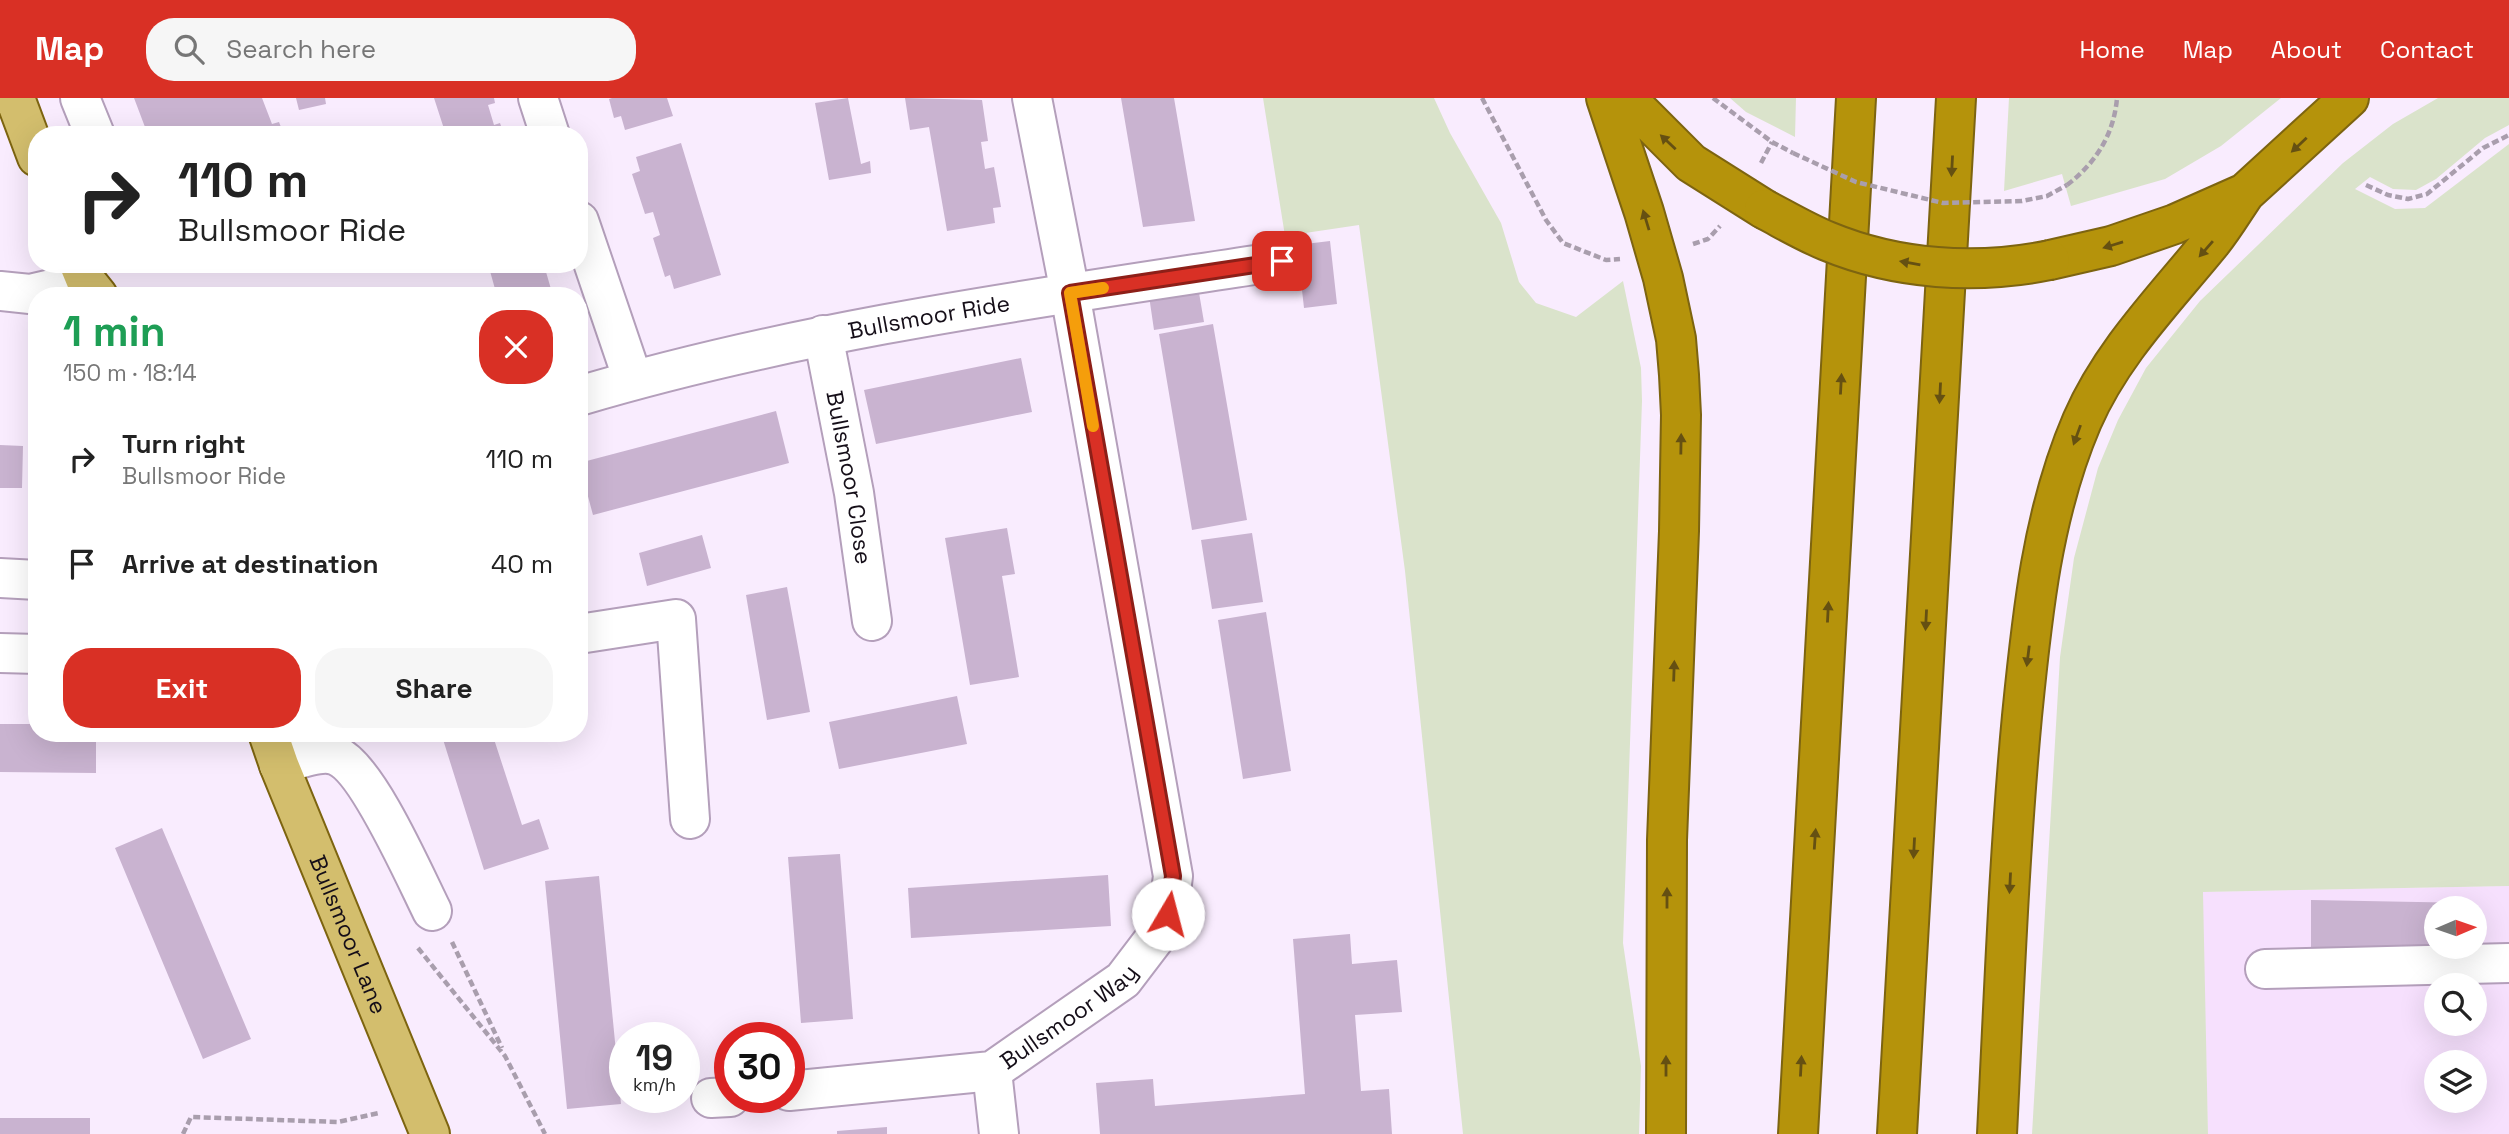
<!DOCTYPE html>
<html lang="en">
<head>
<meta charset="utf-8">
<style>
  :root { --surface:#fff; --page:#f6f6f6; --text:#222; --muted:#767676; --accent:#d93025 }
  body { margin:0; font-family:"Space Grotesk",sans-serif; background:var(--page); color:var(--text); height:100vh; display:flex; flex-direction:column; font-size:26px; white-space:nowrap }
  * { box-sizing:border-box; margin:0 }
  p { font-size:23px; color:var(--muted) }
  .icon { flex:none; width:38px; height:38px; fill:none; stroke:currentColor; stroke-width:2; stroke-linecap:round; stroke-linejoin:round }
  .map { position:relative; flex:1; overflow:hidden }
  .sheet { position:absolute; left:28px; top:189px; width:560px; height:455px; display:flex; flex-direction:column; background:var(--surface); border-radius:28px; box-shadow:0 7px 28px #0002 }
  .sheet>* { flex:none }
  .banner { position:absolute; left:28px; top:28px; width:560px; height:147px; border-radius:28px; box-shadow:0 7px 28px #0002; background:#fff; color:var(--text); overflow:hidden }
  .needle { width:46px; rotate:88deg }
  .buttons { position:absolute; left:2424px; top:798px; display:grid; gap:14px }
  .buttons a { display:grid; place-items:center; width:63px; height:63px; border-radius:50%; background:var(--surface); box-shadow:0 7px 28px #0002; font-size:35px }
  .speed { position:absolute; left:609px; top:924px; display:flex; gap:14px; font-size:35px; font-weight:700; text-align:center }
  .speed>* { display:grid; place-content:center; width:91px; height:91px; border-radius:50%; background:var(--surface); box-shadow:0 7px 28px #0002; line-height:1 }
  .speed small { font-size:18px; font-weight:400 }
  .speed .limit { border:10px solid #d22; background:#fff; color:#111 }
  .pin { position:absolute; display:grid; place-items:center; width:60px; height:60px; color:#fff; margin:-30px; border-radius:14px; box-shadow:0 4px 10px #0006 }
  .me { position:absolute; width:77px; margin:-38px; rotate:8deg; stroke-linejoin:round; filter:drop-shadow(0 0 5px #0008) }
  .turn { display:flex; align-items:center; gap:24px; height:147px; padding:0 35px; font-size:32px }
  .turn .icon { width:91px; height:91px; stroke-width:2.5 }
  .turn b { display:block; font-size:49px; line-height:60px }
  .round { display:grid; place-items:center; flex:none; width:74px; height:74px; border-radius:28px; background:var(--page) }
  .headline { display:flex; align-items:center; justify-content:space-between; height:119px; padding:0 35px }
  h1 { font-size:42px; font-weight:800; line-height:52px; color:#1e9e55 }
  .action { display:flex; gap:14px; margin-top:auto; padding:14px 35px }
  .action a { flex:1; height:80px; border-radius:28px; background:var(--accent); color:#fff; font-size:28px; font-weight:800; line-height:80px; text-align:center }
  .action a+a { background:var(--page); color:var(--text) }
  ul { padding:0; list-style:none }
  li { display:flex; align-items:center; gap:21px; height:105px; padding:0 35px }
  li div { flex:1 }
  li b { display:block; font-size:26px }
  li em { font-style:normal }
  header { display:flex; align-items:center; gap:42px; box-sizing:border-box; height:98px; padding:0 35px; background:var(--accent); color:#fff }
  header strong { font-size:33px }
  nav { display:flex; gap:38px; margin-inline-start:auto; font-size:24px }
  .search { width:490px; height:63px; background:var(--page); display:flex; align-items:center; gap:18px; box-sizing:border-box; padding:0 24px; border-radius:28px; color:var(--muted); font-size:26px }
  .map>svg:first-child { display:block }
</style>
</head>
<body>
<header>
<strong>Map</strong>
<div class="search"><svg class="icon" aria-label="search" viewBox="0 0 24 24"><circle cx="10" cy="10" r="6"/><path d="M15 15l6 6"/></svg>Search here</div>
<nav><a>Home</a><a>Map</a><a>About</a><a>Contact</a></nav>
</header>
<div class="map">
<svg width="2509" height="1036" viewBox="0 0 2509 1036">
  <rect width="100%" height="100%" fill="#f9ecfe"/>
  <!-- built -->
  <path fill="#f6e0fd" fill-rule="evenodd" d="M2509,788v248h-301l-6,-242zM2436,810h38v39h-38zM2436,887h38v39h-38zM2436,964h38v39h-38z"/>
  <!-- green -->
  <path fill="#dae3cb" d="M1263,0h171l16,35 51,90 18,59 17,21 40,14 47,-36 18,87 1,33 -19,542 18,123 -2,68h-176l-58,-563 -46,-346 -74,11z
    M1730,0h66l-1,39 -49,-25z
    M2009,0h272l-60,48 -56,33 -94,27 -9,-32 -58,17z
    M2438,0h71v27l-24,13 -49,41 -20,11 -23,-1 -23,-12 -15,12 40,20 30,-1 84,-64v742l-306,6 5,242h-176l28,-477 14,-99 24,-90 20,-48 28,-52 54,-67 143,-138 50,-39z"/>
  <!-- building -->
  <path fill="#c9b3d0" d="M134,0h128l10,26 7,-2 5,13h-136z
    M296,0h29l1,6 -27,6z
    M434,0h60l1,5 -7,2 6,20 6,-2 4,12h-58z
    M612,0h55l6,18 -48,14 -4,-14 -7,2 -5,-19z
    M848,0l13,66 9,-3 1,12 -42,7 -14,-77z
    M905,0l77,2 6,41 -7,1 4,27 9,-2 7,40 -8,1 2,15 -48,8 -18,-104 -19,3z
    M1121,0h53l21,123 -52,6z
    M681,45l40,132 -47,14 -4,-14 -5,2 -12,-39 7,-3 -7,-23 -8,2 -13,-40 8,-3 -4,-14z
    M1330,143l7,63 -33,4 -7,-63z
    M488,166h49l1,2 6,-1 9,31h-56z
    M1197,183l7,41 -50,8 -6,-41z
    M1213,226l34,196 -55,10 -33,-196z
    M1021,260l11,54 -156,32 -12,-54z
    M776,313l13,52 -196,52 -14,-52z
    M0,347l23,1 -1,42h-22z
    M1007,430l8,46 -13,2 17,101 -49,8 -25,-147z
    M1252,435l11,69 -51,7 -11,-69z
    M702,437l9,33 -64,18 -8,-33z
    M787,489l23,125 -43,8 -21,-125z
    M1266,514l25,159 -48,8 -25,-159z
    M957,598l10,48 -128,25 -10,-47z
    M0,626h37v9h59v40l-96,-1z
    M441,635h51l30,92 17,-6 10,30 -65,21z
    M162,730l89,211 -48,20 -88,-211z
    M840,756l13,165 -52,4 -13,-166z
    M1108,777l3,51 -200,12 -3,-50z
    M599,778l22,228 -54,5 -22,-228z
    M2311,802l160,3v5h-35v39l-125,7z
    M1350,836l2,30 45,-4 5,52 -47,3 6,76 28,-2 3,45h-292l-4,-51 57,-4 2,27 150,-12 -12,-155z
    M0,1020h90v16h-90z
    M887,1029v7h-50v-3z"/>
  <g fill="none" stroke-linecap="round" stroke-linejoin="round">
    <!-- minor casing -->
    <g stroke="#b49fbb" stroke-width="42">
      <g id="minor">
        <path d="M80,0l15,37"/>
        <path d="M538,0l12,37"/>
        <path d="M579,123l54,159"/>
        <path d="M0,193l30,3 56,-13"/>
        <path id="s1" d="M823,237l31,158 18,128"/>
        <path id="s2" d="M579,298c229,-68 467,-99 702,-135"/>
        <path d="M0,480l37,2"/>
        <path d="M579,536l97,-15 14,200"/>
        <path d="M0,555l37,1"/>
        <path d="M279,667c15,-4 42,-16 58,-9 31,13 78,121 95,155"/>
        <path d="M2265,871l244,-6"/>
        <path d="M992,973l7,63"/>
        <path id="s3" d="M789,993l203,-20 131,-91 32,-42 13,-24 5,-38 -103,-583 -38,-195"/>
        <path d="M711,1000l19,-1"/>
      </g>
    </g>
    <!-- major casing -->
    <g stroke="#7d6410" stroke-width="42">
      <g id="major">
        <path d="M15,0l22,59"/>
        <path d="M79,166l7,17 12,15"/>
        <path id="s4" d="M268,635l11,32 151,369"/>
      </g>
    </g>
    <!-- highway casing -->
    <g stroke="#7d6410" stroke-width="42">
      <path id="highway" d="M1606,0l38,114 19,66 13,61 3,36 2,40 -2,116 -12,309 -1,294
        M1626,0l65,65 73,46
        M2050,162l61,-14 64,-22 70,-31 104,-95
        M1798,1036l58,-1036
        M1897,1036l59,-1036
        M1997,1036c7,-139 12,-279 25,-418 10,-100 20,-202 60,-295 30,-69 83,-122 130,-180 12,-15 22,-32 33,-48"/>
    </g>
    <!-- path -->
    <path stroke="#a99ead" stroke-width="4.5" stroke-dasharray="7 3.5" stroke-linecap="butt" d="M1482,0l64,122 17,23 43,17 14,-1
      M1713,0l59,44 21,11
      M1761,65l11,-21
      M2067,87c29,-22 47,-51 50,-87
      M2366,87l22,10 20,4 19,-5 56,-46 26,-13
      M1693,146l15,-5 12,-13
      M452,844l50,106
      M418,850l87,108 40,78
      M183,1036l8,-17 147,5 41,-9"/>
    <!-- minor -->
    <use href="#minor" stroke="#fff" stroke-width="38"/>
    <!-- major -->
    <use href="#major" stroke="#d3be6d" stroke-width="38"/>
    <!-- highway -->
    <use href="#highway" stroke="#b5930b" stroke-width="38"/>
    <!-- highway-bridge casing -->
    <g stroke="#7d6410" stroke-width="42" stroke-linecap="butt">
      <path id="highway-bridge" d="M1764,111c21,11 41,23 63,32 70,29 149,34 223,19"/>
    </g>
    <!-- path-bridge -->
    <path stroke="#a99ead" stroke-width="4.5" stroke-dasharray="7 3.5" stroke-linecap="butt" d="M1793,55l63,29 87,21 79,-2 25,-5 20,-11"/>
    <!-- highway-bridge -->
    <use href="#highway-bridge" stroke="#b5930b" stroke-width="38"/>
  </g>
  <!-- one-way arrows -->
  <defs><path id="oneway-solid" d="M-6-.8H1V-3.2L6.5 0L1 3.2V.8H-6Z" transform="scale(1.75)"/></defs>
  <g fill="#655012">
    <use href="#oneway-solid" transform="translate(1668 44) rotate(-137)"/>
    <use href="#oneway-solid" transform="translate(2299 47) rotate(137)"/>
    <use href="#oneway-solid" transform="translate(1952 68) rotate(93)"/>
    <use href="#oneway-solid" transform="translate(1646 122) rotate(-107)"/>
    <use href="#oneway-solid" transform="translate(2113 147) rotate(163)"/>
    <use href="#oneway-solid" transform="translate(2206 151) rotate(131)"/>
    <use href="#oneway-solid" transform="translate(1910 165) rotate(-170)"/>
    <use href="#oneway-solid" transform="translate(1841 286) rotate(-87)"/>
    <use href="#oneway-solid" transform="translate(1940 295) rotate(93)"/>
    <use href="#oneway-solid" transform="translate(2077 337) rotate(110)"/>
    <use href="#oneway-solid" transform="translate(1681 346) rotate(-89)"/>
    <use href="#oneway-solid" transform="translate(1828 514) rotate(-87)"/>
    <use href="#oneway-solid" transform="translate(1926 522) rotate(93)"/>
    <use href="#oneway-solid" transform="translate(2028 558) rotate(97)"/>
    <use href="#oneway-solid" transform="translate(1674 573) rotate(-88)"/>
    <use href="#oneway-solid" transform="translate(1815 741) rotate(-86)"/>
    <use href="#oneway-solid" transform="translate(1914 750) rotate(93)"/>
    <use href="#oneway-solid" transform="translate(2010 785) rotate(93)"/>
    <use href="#oneway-solid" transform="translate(1667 800) rotate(-90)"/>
    <use href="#oneway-solid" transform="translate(1666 968) rotate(-90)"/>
    <use href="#oneway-solid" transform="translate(1801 968) rotate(-87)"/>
  </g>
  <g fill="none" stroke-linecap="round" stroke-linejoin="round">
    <!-- route casing -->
    <g stroke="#8d1f18" stroke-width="18">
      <path id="route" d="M1168,816l5,-38 -103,-583 212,-32"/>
    </g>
    <!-- route -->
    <use href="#route" stroke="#d93025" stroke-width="12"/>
    <!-- slow -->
    <path stroke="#f59e0b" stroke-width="12" d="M1093,328l-23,-133 33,-5"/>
  </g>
  <g text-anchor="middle" stroke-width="7" stroke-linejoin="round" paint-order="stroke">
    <!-- street labels -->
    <g font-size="23" fill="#150e18" stroke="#fff">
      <text dy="8" stroke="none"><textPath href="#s2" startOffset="359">Bullsmoor Ride</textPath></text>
      <text dy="8" stroke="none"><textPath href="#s1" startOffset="145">Bullsmoor Close</textPath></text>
      <text dy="8" stroke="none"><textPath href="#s4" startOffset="217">Bullsmoor Lane</textPath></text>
      <text dy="8" stroke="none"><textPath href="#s3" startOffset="298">Bullsmoor Way</textPath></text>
    </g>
  </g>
</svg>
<div class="buttons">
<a><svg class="needle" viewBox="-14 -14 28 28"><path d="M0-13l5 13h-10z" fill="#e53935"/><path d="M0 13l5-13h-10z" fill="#767676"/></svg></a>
<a><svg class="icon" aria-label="search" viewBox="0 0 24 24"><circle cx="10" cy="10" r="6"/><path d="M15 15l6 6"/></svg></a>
<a><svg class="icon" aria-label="layers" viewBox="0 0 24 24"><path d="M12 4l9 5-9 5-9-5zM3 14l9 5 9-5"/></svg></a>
</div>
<div class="speed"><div>19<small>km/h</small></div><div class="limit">30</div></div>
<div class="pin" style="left:1282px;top:163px;background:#d93025"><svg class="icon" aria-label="arrive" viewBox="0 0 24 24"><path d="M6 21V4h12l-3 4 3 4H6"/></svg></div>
<svg class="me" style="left:1168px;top:816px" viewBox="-20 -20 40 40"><circle r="19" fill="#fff"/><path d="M0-13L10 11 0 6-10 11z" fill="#d93025"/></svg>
<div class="banner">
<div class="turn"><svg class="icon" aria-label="right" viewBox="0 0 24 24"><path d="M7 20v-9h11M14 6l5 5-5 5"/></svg><div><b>110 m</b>Bullsmoor Ride</div></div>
</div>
<section class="sheet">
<div class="headline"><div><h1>1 min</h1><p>150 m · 18:14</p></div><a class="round" style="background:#d93025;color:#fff"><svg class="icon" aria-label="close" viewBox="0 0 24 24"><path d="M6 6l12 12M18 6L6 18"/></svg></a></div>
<ul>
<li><svg class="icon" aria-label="right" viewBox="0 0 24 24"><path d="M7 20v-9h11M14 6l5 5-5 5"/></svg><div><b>Turn right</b><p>Bullsmoor Ride</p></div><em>110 m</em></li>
<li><svg class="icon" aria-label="arrive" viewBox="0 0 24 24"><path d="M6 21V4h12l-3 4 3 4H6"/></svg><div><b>Arrive at destination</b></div><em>40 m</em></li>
</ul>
<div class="action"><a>Exit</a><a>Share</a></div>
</section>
</div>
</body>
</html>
